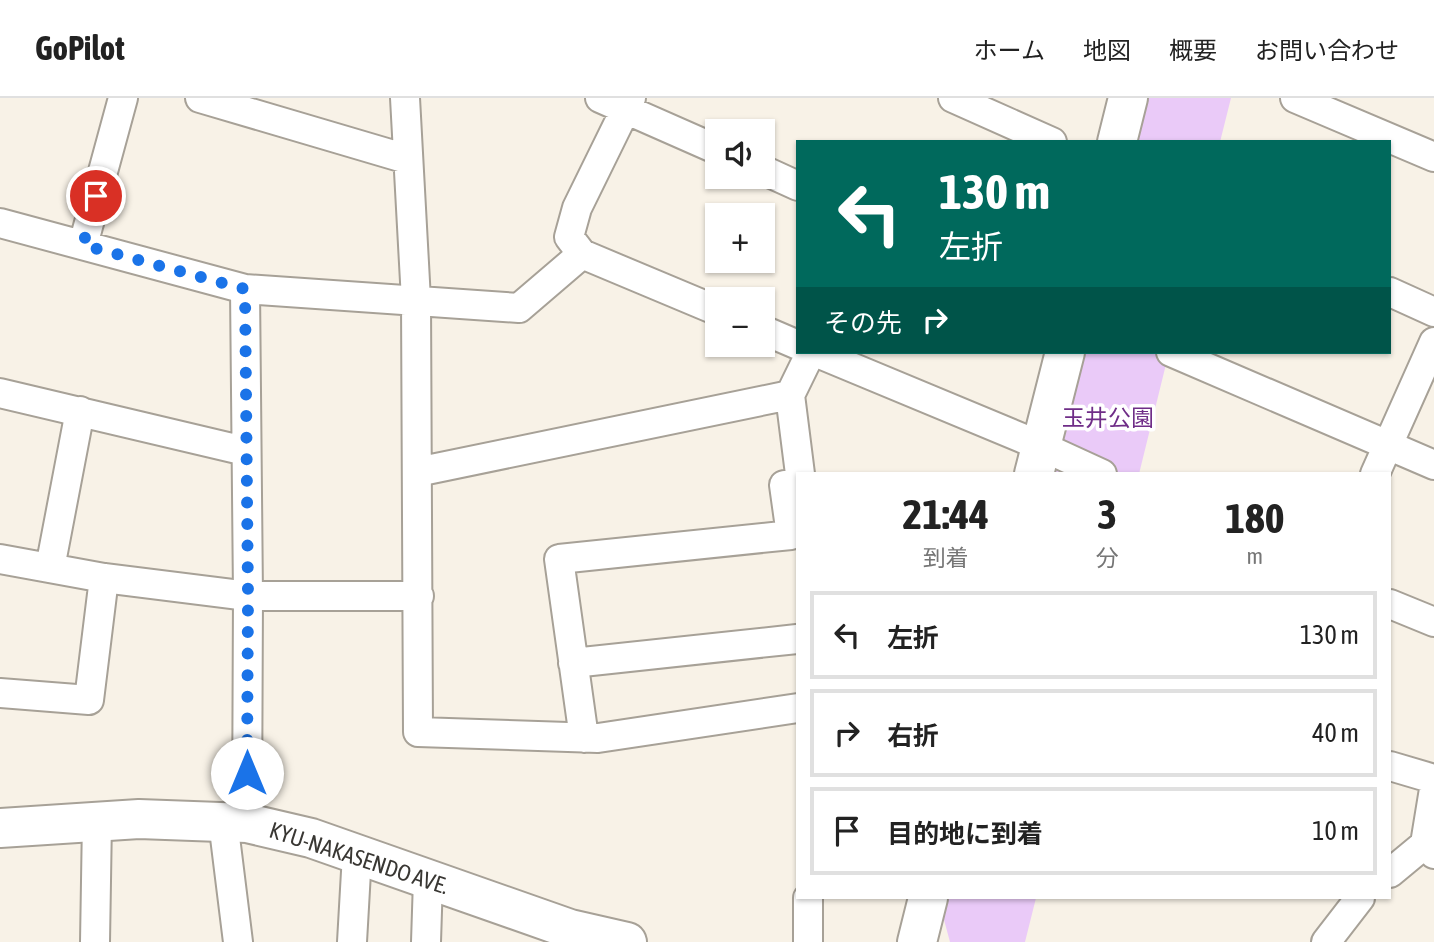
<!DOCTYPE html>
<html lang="ja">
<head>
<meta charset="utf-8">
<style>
  :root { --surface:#fff; --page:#f2f2f2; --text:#222; --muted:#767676; --line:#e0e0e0 }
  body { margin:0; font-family:"Asap Condensed","Noto Sans JP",sans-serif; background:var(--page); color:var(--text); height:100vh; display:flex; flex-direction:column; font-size:26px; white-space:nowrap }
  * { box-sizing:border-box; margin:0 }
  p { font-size:23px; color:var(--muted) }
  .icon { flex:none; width:38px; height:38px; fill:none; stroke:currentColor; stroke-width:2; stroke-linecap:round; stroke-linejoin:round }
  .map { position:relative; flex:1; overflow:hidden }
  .sheet { position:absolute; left:796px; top:374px; width:595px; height:427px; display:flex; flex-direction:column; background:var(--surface); border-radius:0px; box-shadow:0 2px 5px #0004 }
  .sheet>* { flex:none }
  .top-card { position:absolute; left:796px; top:42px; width:595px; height:214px; border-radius:0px; box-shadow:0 2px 5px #0004; background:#00695c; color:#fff; overflow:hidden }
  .tools { position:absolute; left:705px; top:21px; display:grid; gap:14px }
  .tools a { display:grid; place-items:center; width:70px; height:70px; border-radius:0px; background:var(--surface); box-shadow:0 2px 5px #0004; font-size:35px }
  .pin { position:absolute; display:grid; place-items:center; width:60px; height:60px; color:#fff; margin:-30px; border:4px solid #fff; border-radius:50%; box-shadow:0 2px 7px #0007 }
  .me { position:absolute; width:77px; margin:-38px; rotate:0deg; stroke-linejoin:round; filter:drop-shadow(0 0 5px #0008) }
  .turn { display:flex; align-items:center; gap:24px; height:147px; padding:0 28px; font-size:32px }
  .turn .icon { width:91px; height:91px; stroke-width:2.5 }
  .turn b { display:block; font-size:49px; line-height:60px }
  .then { display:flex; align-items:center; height:66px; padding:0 28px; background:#0003; gap:14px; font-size:26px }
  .eta { display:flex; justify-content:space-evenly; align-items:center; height:119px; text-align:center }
  .eta b { font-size:42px; font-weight:700; line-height:49px }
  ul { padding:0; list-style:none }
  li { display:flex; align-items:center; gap:21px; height:88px; margin:0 14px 10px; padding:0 14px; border:4px solid var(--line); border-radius:0px }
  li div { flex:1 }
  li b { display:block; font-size:26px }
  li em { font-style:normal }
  header { display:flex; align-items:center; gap:42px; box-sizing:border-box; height:98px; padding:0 35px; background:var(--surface); border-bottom:2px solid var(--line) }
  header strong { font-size:33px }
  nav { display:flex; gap:38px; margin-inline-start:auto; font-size:24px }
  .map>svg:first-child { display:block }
</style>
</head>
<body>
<header>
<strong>GoPilot</strong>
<nav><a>ホーム</a><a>地図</a><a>概要</a><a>お問い合わせ</a></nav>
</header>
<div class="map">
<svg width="1434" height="844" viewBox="0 0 1434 844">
  <rect width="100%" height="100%" fill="#f8f2e7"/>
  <!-- green -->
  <path fill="#eacaf8" d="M1143,0h88l-11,44h-88z
    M1079,254h90l-30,122h-91z
    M943,800h93l-11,44h-75l-7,-26z"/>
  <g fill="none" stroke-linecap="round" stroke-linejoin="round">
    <!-- street casing -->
    <g stroke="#a7a197" stroke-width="32">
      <path id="street" d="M200,0l207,61
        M405,0l11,202 2,432 180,6 200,-30
        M600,0l118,52
        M631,0l-54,110 -8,29 13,17 136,57
        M953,0l99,44
        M1295,0l139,59
        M763,72l35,16
        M0,125l245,66 274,19 63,-54
        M83,147l40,-147
        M245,191l3,307 -1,227
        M1390,194l44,20
        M763,232l35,15
        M815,254l226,94 61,28
        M1171,254l263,113
        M0,295l245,58
        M790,297l10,79
        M417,374l373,-77 21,-43
        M1375,376l59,-132
        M0,461l104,19 144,18h171
        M50,470l30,-157
        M1390,506l44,18
        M573,565l224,-24
        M0,595l89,7 15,-122
        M584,640l-25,-179 232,-24 -7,-50h14
        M1390,668l44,13
        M1434,691l-9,55 9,10
        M223,723l15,121
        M1390,775l35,-29 9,-4
        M95,844l2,-122
        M352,844l5,-88
        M426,844l2,-62
        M808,844v-44
        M1326,844l34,-44"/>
    </g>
    <!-- secondary casing -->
    <g stroke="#a7a197" stroke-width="42">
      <path id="secondary" d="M1117,44l11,-44
        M1034,376l31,-122
        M0,730l139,-9 108,4 64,15 259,91 57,13
        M917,844l11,-44"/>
    </g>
    <!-- street -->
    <use href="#street" stroke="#fff" stroke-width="28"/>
    <!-- secondary -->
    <use href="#secondary" stroke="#fff" stroke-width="38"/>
  </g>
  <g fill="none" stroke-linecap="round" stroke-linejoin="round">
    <!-- route -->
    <path stroke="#1a73e8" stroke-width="12" stroke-dasharray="0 21.6" d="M96,98l-13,49 162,44 3,307 -1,177"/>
  </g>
  <g text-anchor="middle" stroke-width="7" stroke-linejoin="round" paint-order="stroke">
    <!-- park labels -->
    <g font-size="23" fill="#6f2d87" stroke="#fff">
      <text x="1108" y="328">玉井公園</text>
    </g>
    <!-- street labels -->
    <g font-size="23" fill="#393733" stroke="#fff">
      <text transform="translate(359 760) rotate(18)" y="8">KYU-NAKASENDO AVE.</text>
    </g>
  </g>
</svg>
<div class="tools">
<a><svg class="icon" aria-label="sound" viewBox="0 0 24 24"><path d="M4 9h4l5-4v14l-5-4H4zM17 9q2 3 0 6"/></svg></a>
<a>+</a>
<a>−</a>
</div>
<div class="pin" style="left:96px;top:98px;background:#d93025"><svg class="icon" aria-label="arrive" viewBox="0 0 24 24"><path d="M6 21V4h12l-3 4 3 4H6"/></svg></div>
<svg class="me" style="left:247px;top:675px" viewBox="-20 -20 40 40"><circle r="19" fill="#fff"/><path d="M0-13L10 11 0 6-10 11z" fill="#1a73e8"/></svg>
<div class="top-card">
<div class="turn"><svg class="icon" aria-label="left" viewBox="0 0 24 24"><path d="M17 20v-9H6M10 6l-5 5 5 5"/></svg><div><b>130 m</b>左折</div></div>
<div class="then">その先<svg class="icon" aria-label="right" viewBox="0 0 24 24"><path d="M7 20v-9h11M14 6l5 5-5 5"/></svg></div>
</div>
<section class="sheet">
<div class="eta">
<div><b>21:44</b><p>到着</p></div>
<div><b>3</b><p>分</p></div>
<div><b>180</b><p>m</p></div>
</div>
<ul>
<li><svg class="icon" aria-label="left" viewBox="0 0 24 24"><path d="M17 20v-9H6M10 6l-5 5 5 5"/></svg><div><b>左折</b></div><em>130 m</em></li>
<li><svg class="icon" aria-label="right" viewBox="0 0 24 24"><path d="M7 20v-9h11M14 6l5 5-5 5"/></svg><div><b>右折</b></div><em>40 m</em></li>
<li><svg class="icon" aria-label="arrive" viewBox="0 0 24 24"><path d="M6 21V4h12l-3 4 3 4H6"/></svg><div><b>目的地に到着</b></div><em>10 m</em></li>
</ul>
</section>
</div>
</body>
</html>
